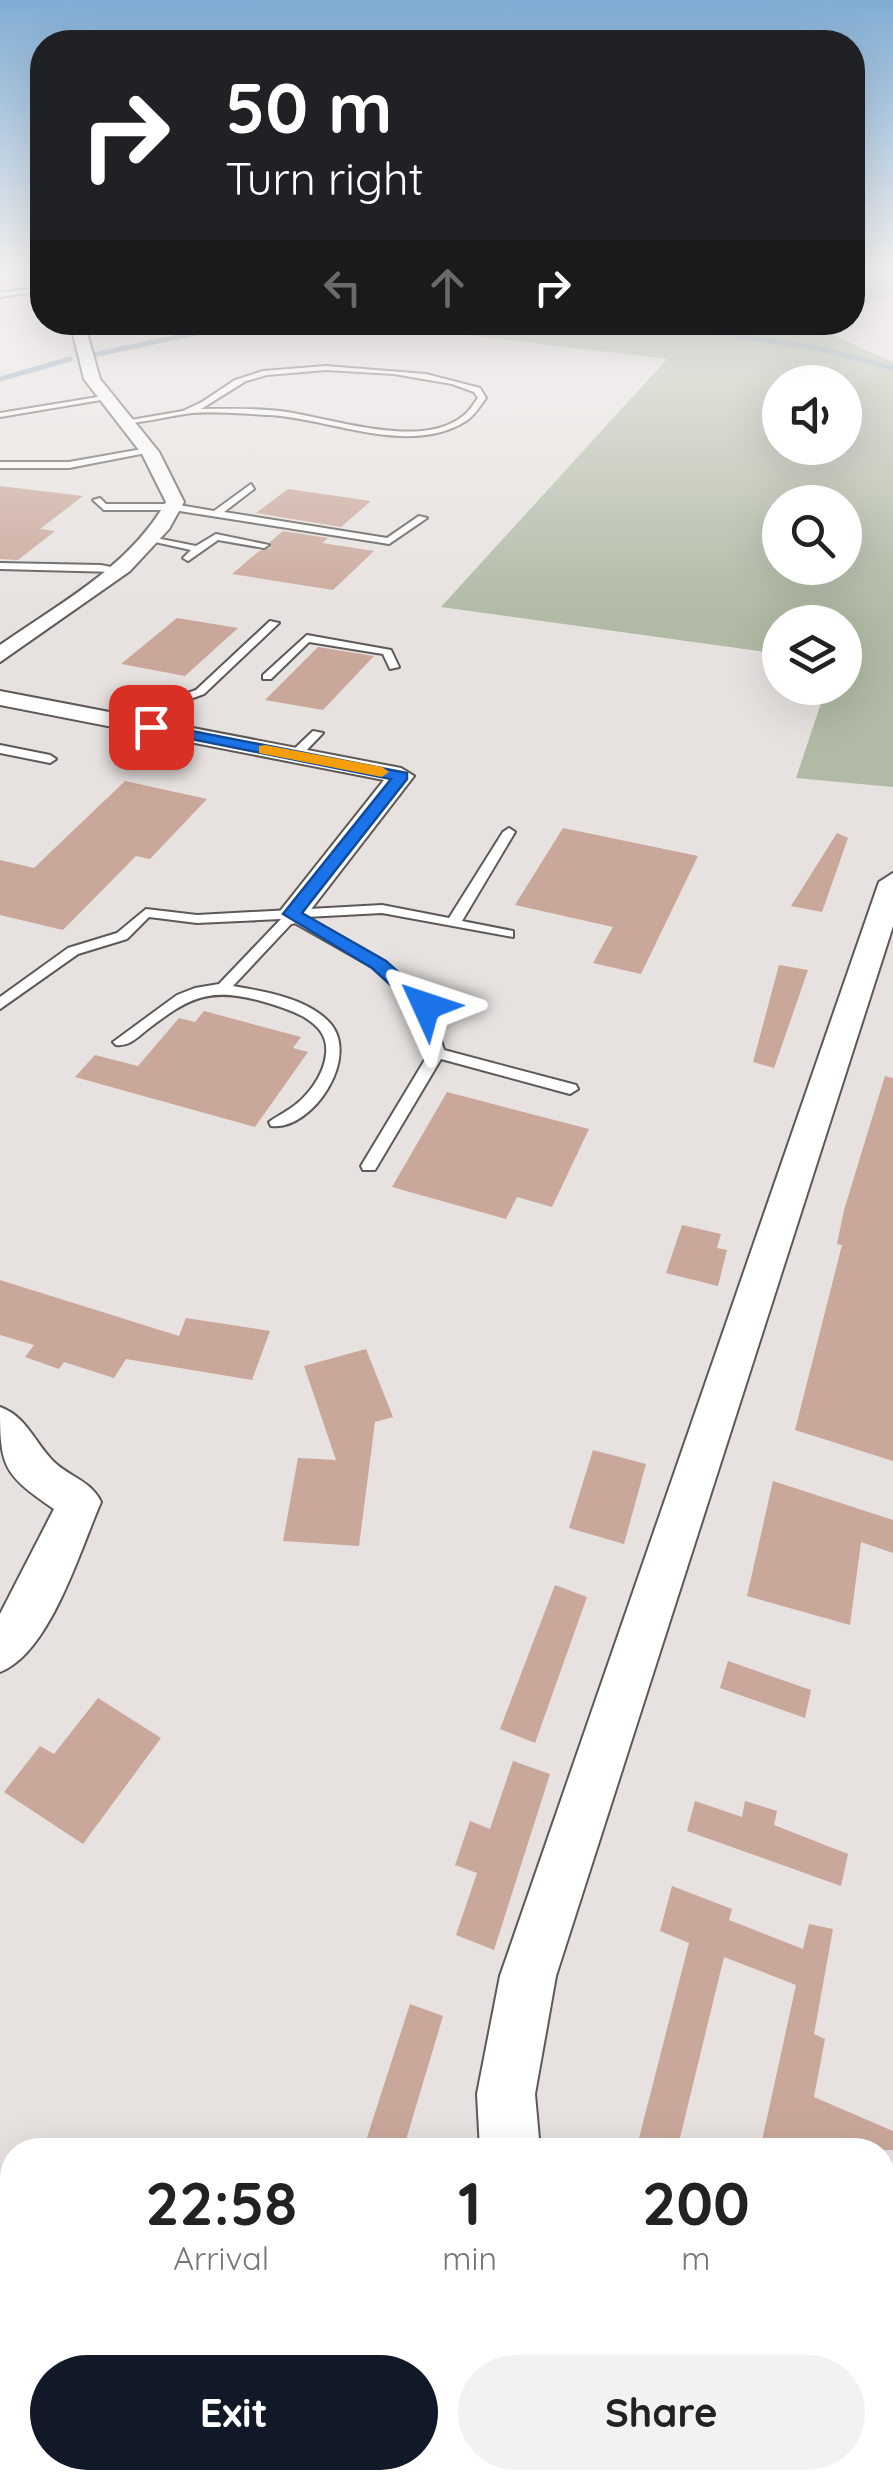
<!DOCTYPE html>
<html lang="en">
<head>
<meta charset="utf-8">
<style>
  :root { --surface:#fff; --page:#f2f2f2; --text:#222; --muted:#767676; --accent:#111827 }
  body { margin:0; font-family:Quicksand,sans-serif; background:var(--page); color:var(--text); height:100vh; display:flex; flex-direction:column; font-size:38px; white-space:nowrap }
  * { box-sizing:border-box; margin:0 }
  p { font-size:32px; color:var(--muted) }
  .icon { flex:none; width:55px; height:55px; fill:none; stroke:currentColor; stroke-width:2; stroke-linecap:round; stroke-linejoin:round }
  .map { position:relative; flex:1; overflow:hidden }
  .details { position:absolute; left:0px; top:2138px; width:895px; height:352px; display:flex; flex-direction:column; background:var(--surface); border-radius:40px 40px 0 0; box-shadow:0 10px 40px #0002 }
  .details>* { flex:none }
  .top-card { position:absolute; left:30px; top:30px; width:835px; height:305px; border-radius:40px; box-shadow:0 10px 40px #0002; background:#202124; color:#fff; overflow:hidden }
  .controls { position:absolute; left:762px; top:365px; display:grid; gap:20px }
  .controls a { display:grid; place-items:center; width:100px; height:100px; border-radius:50%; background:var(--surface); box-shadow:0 10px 40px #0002; font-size:50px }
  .pin { position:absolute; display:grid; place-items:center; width:85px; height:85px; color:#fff; margin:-42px; border-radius:20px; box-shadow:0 5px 15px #0006 }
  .me { position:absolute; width:110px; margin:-55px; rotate:312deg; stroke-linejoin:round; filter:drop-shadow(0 0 8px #0008) }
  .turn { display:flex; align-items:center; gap:35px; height:210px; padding:0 30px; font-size:45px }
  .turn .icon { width:130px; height:130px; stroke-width:2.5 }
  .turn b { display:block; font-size:70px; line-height:85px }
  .lanes { display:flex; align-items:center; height:95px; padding:0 30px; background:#0003; justify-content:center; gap:50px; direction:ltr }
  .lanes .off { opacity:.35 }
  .eta { display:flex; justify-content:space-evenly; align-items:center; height:170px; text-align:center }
  .eta b { font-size:60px; font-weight:700; line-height:70px }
  .action { display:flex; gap:20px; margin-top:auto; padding:20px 30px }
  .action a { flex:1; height:115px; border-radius:60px; background:var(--accent); color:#fff; font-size:40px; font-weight:700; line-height:115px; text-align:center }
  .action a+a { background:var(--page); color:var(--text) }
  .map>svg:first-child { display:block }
</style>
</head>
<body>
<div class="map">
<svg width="893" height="2489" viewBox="0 0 893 2489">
  <rect width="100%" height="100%" fill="#e7e2df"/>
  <!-- green -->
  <path fill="#b0baa4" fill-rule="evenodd" d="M853,269h40v27l-40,13z
    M364,323h451l-5,2 83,37v425l-97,-9 30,-90h19v-66h-65v32l-339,-47 226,-248zM780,382h65v66h-65zM780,502h65v66h-65z"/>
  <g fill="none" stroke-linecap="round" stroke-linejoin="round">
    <!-- stream -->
    <path stroke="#85a2b7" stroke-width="5" d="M644,322l173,26 76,20
      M93,355l155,-33
      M0,379l70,-20"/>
  </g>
  <!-- building -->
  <path fill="#caa79b" d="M0,486l83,10 -43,33 15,2 -37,29 -18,-1z
    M288,489l83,12 -30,26 -85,-14z
    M283,531l45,7 -6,5 52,8 -41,39 -101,-16 27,-23 12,-3 -1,-6z
    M177,618l61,10 -53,48 -64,-12z
    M318,647l56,9 -51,54 -58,-10z
    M125,781l82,18 -57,60 -14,-3 -73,74 -63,-15v-55l34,8z
    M563,828l135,28 -57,118 -48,-11 20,-36 -98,-22z
    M837,833l11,5 -26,74 -31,-6z
    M779,965l29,5 -34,98 -21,-6z
    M204,1011l97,26 -8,11 15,4 -53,75 -180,-50 20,-22 43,11 41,-48 16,4z
    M885,1076l8,2v383l-98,-31 47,-185 -5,-1 7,-34z
    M447,1092l142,37 -37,78 -35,-10 -11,22 -114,-32z
    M682,1225l39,9 -4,14 10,2 -9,36 -52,-13z
    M0,1280l179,56 7,-18 84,13 -18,49 -126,-21 -12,19 -50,-16 -5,7 -34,-12 9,-12 -34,-10z
    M366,1349l27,68 -18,5 -16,124 -76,-5 15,-83 38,2 -32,-94z
    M593,1450l53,14 -22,80 -55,-16z
    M773,1481l120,39v33l-32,-11 -11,83 -103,-29z
    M555,1585l32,12 -52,146 -35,-14z
    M728,1661l83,29 -6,28 -85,-30z
    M98,1698l63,40 -78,106 -79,-52 36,-46 14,8z
    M513,1761l37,13 -56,176 -38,-15 21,-62 -22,-8 15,-44 20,8z
    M695,1801l47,16 3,-16 32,10 -3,14 74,29 -7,32 -154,-55z
    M672,1886l60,23 -3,11 74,29 6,-25 24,5 -19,105 11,5 -11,58 79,34v19h-133l36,-165 -72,-28 -47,193h-41l53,-207 -29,-12z
    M410,2004l33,12 -40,134h-40z"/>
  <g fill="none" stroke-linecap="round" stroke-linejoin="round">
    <!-- lane casing -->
    <g stroke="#5d5956" stroke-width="4">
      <path id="lane" d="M42,287v4l-42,6v-4z
        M326,366l100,8 54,14 6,10c-6,8 -12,18 -20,23 -56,36 -137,-3 -197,-6 -25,-1 -53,-4 -77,-2 -23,3 -46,9 -69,11l-4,-2 64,-11 19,-9 33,-22 28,-9zM326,370l68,4 58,10 22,8 4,6c-4,5 -9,14 -15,18 -43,35 -134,1 -183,-5 -26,-3 -53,-2 -79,-2l45,-28 21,-6z
        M104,396l-3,4 -101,17v-4z
        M148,448l3,4 -82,16h-69v-6h69z
        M251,484l3,5 -30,23 163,26 32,-22 8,2 -38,26 -216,-34h-69l-11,-10 7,-2 6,6h67l41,7z
        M216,534l53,11 -5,3 -46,-8 -30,21 -5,-3 8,-8 -45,-10 5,-3 45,9z
        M0,563l101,2 20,4 -5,3 -116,-3z
        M270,621l9,2 -75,71 -22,8 -27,27h-8v-4l27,-27 22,-8z
        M307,635l84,15 8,17 -9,2 -7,-15 -74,-12 -38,37h-8v-4z
        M313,731l10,2 -24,25h-8v-6z
        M0,745l50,10 6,4 -6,4 -50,-10z
        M509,828l6,4 -53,89 51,10v6l-131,-24 -76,4 78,45 46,42 14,46 132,35 2,4 -8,5 -129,-35 -66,111h-12l-2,-4 68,-113 -11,-44 -44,-41 -81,-46 -60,64c30,5 72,12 94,34 37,34 -15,112 -56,106l-2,-4c6,-5 12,-7 19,-12 18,-11 36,-34 38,-56 2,-17 -7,-28 -22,-37 -13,-7 -28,-12 -43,-16 -52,-14 -71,-4 -113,28 -10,8 -19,18 -32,16l-3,-3 64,-47 18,-7 24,-4 62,-65 -84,4 -48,-6 -22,22 -49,15 -78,55v-12l68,-49 49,-15 29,-24 51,6 185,-10 67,13 54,-86z"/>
    </g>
    <!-- street casing -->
    <g stroke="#5d5956" stroke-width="4">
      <path id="street" d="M70,322h14l16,57 59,73 25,50 -15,27 -39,42 -130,91v-17c60,-42 129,-78 166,-143l-24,-48 -58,-75z
        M0,691l401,77 13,8 -112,145 -10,3 -15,-9 107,-135 -384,-75z
        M893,873v53l-337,1050 -21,118 5,56h-60l-3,-56 23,-118 379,-1094z
        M0,1407c26,9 35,36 54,55 16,15 37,19 47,40 -21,48 -51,151 -101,170v-58l54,-105c-51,-35 -54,-42 -54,-102z
        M882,2349l11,4v66l-11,-4z"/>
    </g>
    <!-- lane -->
    <use href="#lane" fill="#fff" fill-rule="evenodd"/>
    <!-- street -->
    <use href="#street" fill="#fff" fill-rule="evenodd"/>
  </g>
  <!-- sky -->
  <linearGradient id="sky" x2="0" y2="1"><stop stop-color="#80add4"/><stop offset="0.44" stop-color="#f4f2f1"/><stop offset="1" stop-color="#f4f2f1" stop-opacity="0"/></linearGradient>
  <rect width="893" height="617" fill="url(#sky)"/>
  <!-- route -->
  <path fill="#1a73e8" stroke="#114b97" stroke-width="2.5" d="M151,723l256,50v6l-105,134 84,48 46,41v9h-13l-47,-43 -89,-54 108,-135 -245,-49 -2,-3z"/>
  <!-- slow -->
  <path fill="#f59e0b" d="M265,745l117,22 7,5 -7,5 -123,-24v-7z"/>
</svg>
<div class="controls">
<a><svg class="icon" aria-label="sound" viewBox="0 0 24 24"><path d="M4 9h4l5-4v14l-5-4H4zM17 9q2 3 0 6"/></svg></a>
<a><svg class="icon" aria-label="search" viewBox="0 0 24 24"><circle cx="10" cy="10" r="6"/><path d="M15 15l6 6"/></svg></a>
<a><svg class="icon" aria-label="layers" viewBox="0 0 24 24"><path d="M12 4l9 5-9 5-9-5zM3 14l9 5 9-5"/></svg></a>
</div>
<div class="pin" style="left:151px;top:727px;background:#d93025"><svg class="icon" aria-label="arrive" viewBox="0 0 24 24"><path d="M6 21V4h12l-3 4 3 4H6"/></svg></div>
<svg class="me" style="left:426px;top:1006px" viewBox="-20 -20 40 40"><path d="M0-17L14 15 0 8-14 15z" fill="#1a73e8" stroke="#fff" stroke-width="4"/></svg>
<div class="top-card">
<div class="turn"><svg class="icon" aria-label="right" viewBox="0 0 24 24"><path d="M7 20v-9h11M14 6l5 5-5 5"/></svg><div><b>50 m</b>Turn right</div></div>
<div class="lanes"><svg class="icon off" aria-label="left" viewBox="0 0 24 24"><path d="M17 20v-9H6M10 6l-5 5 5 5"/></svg><svg class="icon off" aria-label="ahead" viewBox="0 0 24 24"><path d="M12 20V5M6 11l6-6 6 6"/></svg><svg class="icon" aria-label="right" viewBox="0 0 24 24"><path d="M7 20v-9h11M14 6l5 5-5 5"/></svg></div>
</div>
<section class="details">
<div class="eta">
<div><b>22:58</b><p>Arrival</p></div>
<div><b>1</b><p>min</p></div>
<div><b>200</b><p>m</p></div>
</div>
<div class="action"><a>Exit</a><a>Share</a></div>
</section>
</div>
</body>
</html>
